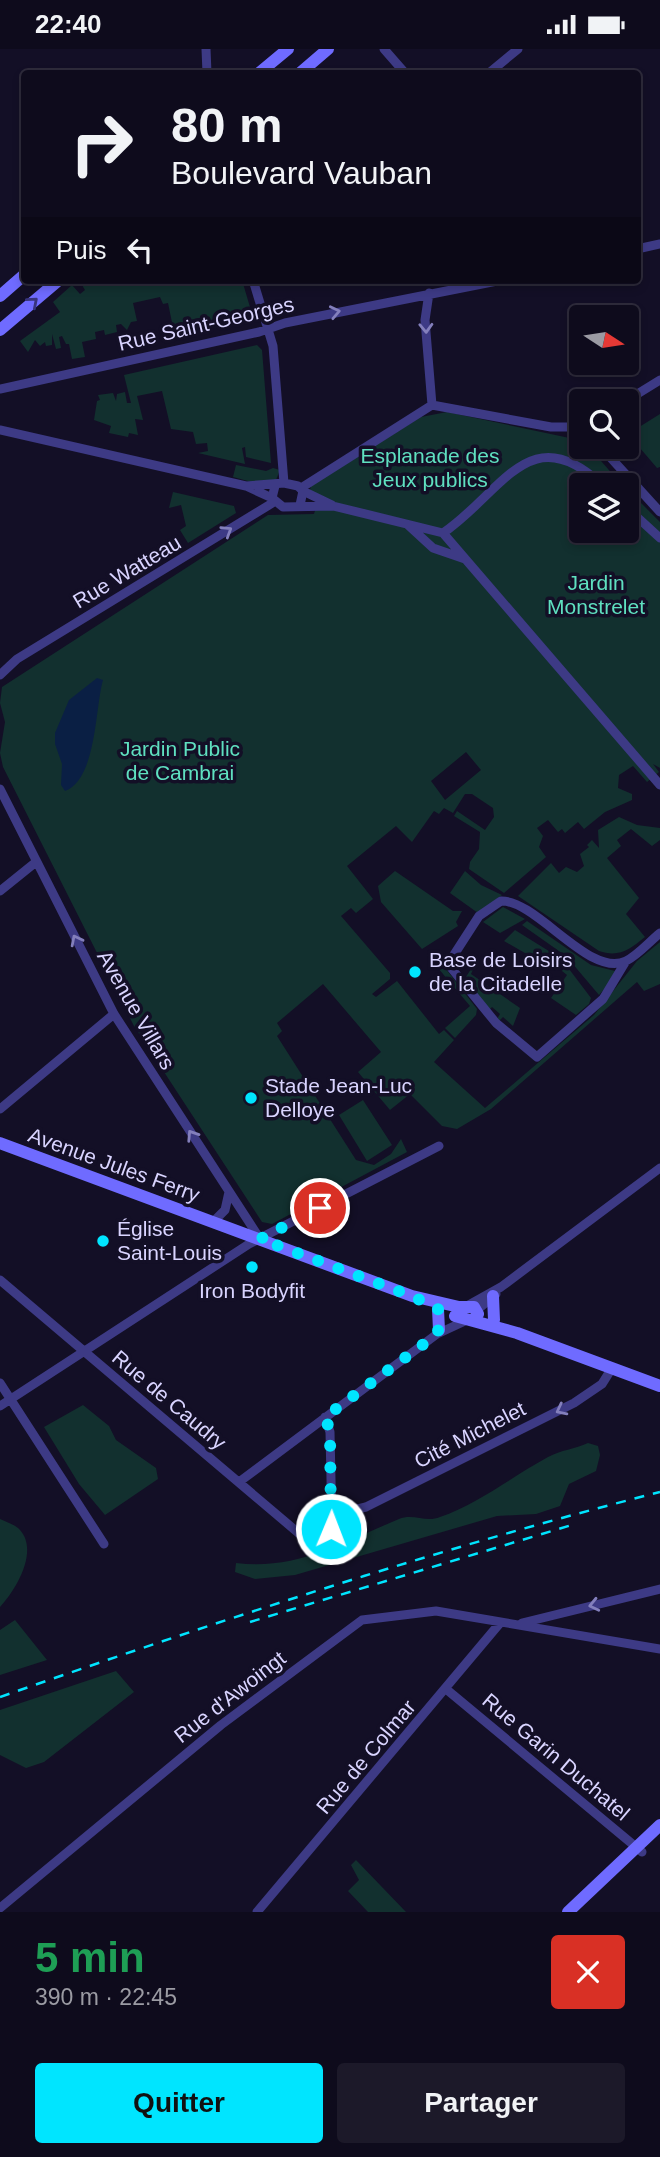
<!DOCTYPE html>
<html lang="fr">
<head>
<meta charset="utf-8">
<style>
  :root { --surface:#0e0b1c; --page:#1c1929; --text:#f1f3f6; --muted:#9b9ba3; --line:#2e2b3b; --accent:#00e5ff }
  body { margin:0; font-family:Arial,sans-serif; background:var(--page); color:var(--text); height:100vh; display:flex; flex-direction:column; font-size:26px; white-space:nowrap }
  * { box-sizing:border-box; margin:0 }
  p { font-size:23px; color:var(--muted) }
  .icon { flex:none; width:38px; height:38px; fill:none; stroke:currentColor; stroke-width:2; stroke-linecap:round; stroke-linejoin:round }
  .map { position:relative; height:1863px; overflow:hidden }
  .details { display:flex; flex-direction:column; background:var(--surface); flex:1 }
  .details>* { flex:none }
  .hud { position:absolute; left:21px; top:21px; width:620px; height:214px; border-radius:7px; box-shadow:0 4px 10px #0003,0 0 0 2px var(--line); background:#0e0b1c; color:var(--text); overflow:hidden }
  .needle { width:46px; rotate:102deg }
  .controls { position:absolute; left:569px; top:256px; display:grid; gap:14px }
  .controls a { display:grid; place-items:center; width:70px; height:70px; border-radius:7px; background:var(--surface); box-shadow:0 4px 10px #0003,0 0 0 2px var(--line); font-size:35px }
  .pin { position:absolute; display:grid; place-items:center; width:60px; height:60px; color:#fff; margin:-30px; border:4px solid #fff; border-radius:50%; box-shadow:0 2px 7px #0007 }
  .me { position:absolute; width:77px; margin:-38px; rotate:1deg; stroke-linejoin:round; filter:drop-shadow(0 0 5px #0008) }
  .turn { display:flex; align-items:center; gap:24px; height:147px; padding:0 35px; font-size:32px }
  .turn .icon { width:91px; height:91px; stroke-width:2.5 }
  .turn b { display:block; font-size:49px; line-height:60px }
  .then { display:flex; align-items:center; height:66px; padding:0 35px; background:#0003; gap:14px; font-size:26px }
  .round { display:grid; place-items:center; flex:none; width:74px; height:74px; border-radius:7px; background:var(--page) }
  .head { display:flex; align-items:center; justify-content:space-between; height:119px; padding:0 35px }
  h1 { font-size:42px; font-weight:800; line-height:52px; color:#1e9e55 }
  .button { display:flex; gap:14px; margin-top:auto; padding:14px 35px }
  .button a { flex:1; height:80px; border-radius:7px; background:var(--accent); color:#111; font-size:28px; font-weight:800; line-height:80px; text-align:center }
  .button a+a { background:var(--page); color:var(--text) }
  .status { display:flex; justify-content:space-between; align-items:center; height:49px; padding:0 35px; background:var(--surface); direction:ltr }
  .status svg { height:19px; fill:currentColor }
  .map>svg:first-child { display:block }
</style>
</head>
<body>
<div class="status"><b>22:40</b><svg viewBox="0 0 49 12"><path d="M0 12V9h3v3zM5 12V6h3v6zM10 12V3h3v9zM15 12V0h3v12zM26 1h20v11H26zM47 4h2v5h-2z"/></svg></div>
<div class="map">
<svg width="660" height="1863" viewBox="0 0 660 1863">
  <rect width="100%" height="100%" fill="#130f26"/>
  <!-- green -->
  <path fill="#12302f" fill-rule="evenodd" d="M79,231h163l10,34 -3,6 -74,17 -7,-34 -5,1 -3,-7 -27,6 4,18 -6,1 -4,8 -6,-6 -5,1 1,7 -12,3 -1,-5 -9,2 1,7 -14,3 3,15 -13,2 -3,-15h-3l-4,-8 -3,1 2,11 -5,1 -4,-15v11l-6,1 -1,-4 -5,4 -5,-6 -7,12 -8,-11 40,-29 -7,-10 19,-17 8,9 5,-4z
    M257,296l5,5 9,113 -25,-6 -1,-10 -3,1 3,16 -47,-11 10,-2 -1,-8 -11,1 -3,-12 -22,-3 -9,-38 -25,5 6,24 -8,-1 3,16 -9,-2 -1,4 -19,-4 2,-7 -17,-6 3,-19 3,-1 -2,-5 15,-2 3,8 1,-7 8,-2 2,11h4l-7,-28z
    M447,363l132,28 2,6h7l34,39h-41v45h45l1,-41 33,33v246l-7,-4 6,8 -12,10 -14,-16 -14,9 -1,13 14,6v6l-27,12 -21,17 -6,-7 -13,11 -3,-4 -4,3 -10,-12 -11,8 6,8 -4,11 7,10 -42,36 -35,-24 1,-7 9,-13 1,-17 -26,-16 3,-5 28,19 9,-13 -1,-9 -21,-14h-7l-12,19 -9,-5 -5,6 -5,-3 -22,31 -16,-16 -49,40 26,33 -17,14 -5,-5 -10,8 49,57v6l-18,15 4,3 21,-16 42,53 5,-4 10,10 -20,22 51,46 109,-93 43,-54 23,-19v42l-16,7 -7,-9 -146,127 -34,20 -15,-3 -32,-32 -20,16 -32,-38 23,-20 -58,-68 -46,39 5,8 -5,5 79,124 18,5 17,-11 10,-15 6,13 -135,72 -10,-2 -128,-196 -131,-259 -3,-14 5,-31 -5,-19 2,-16 266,-172 46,-1 5,-17 -9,-7 1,-4 110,-69zM466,703l15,18 -36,30 -14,-19z
    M660,365v53l-3,1 -29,-34z
    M236,416l30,6 7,-3 7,2 -4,10 -17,4 -26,-7z
    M173,443l61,14 2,7 -48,30 -8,-13 6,-4 -5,-21 -12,3z
    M619,768l18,8 23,3v12l-8,6 -21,-17 -14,11 4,6 -14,12 32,40 -13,16 19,23c-15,12 -26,21 -46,14l-81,-55 33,-33 8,10 7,-6 11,5 7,-6 -4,-12 9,-7 -2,-2 5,-5 7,8 -1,-18z
    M395,822l58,40h9l-6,11 2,4 -36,23 -41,-47 -3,-16z
    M465,822l16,14 21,10 -24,18 -28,-20z
    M503,858l22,12 -25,14 -17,-11z
    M527,872l64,44 28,7 -20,23 -33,-39 -44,-31z
    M515,881l37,23 -8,11 -40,-23z
    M427,906l17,6 -2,3 35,45 -1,6 -21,23 -10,-10 25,-22z
    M478,909l-7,16 49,34 -7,18 -10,-9 -4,4 -2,-2 3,-5 -8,-7 -3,3 -25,-30z
    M566,916l25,33 -2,6 -13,11 -25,-17 16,-23 -5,-4z
    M363,1051l29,45 -25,16 -28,-46z
    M83,1356l26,21 7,14 40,28 2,11 -53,36 -26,-31 -35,-57z
    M588,1394l10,3 2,9 -4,16 -27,13 -9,22 -24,8 -39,2 -202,59 -40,4 -20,-7 1,-9c60,8 110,-22 163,-44 14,-6 27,4 41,-2 38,-13 73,-41 108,-60 13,-7 27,-8 40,-14z
    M0,1470c6,3 16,6 20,11 19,21 -4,60 -20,77z
    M15,1571l32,40 -47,15v-45z
    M116,1622l18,21 -90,70 -18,6 -26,-13v-45z
    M356,1811l50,52h-38l-20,-21 11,-11 -8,-15z"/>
  <!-- water -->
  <path fill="#0a1f44" d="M97,629l6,2c-8,27 -6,99 -38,111l-4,-6 1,-21 -7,-20v-11l14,-33z"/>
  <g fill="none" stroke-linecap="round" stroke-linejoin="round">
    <!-- street -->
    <path stroke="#3d3a85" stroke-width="9" d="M206,0l1,24
      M384,0l21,24
      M489,24l29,-24
      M637,200l23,-5
      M253,231l20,66 11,137
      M429,244l-4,27 7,85
      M0,340l259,-57 26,-9 217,-43
      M626,352l34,-21
      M0,381l246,56 38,-3 14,3 5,5 -3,14
      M600,397l60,66
      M246,437l26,12
      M275,437l-3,12 11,9 50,-1 110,27
      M301,439l131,-83 119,22h30
      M303,442l29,14
      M626,458l34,31
      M408,476l25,23 32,11
      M443,484l217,252
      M443,484c59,-40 87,-117 159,-48
      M0,626l17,-16 257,-157
      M0,740l114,225 146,225
      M0,842l36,-29
      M626,912l-23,38 -66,58 -41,-34 -48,-59 31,-48 22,-15c36,-1 89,78 125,60 12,-6 23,-19 34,-28
      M0,1060l114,-95
      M213,1173l12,-12 4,-18
      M0,1231l302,256 12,6 11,-3 7,-13 -2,-94 -5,-15
      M467,1257l34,-19 159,-119
      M477,1261l19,-16
      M0,1334l104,161
      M0,1357l249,-162 190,-98
      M239,1433l198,-148 28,-13
      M332,1466l34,-8 208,-104 28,-19 10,-16
      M522,1574l138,-34
      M446,1640l196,163
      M0,1859l221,-183 141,-105 74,-9 224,38
      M257,1863l243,-289"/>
    <!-- secondary -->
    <path stroke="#6f6bff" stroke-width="12" d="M259,24l29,-24
      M300,24l28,-24
      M0,247l24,-21
      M0,281l59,-50
      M0,1094l412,153 47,11h15l4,7 -5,6
      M493,1247l1,24
      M438,1260l1,21
      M455,1267l62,17 143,53
      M568,1863l92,-87"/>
    <!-- rail -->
    <path stroke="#00e5ff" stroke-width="2.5" stroke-dasharray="10 9" stroke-linecap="butt" d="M250,1573l325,-98
      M0,1648c218,-76 436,-148 660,-205"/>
  </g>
  <!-- one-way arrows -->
  <defs><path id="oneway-chevron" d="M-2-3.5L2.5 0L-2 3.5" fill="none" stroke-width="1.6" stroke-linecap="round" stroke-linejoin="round" transform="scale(1.75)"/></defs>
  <use stroke="#38347d" href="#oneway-chevron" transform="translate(33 253) rotate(-41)"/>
  <g stroke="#837fbc">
    <use href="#oneway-chevron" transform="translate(335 263) rotate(-12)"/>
    <use href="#oneway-chevron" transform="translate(426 279) rotate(88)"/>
    <use href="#oneway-chevron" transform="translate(227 482) rotate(-32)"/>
    <use href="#oneway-chevron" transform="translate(76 891) rotate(-117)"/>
    <use href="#oneway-chevron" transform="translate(192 1086) rotate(-123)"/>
    <use href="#oneway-chevron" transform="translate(561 1361) rotate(153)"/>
    <use href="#oneway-chevron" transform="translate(594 1556) rotate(167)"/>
  </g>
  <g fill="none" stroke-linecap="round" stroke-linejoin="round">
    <!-- route -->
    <path stroke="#00e5ff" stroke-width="12" stroke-dasharray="0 21.6" d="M320,1159l-60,31 152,57 26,13 2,15 -3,10 -112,83 5,14 1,98"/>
  </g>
  <!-- markers -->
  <g fill="#00e5ff" stroke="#130f26" stroke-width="2.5">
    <circle cx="415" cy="923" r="7"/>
    <circle cx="251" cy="1049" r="7"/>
    <circle cx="103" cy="1192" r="7"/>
    <circle cx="252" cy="1218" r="7"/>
  </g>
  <g text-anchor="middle" stroke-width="7" stroke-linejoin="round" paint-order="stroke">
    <!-- street labels -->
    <g font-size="21" fill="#d9d4ff" stroke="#130f26">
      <text transform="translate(206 275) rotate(-13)" y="7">Rue Saint-Georges</text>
      <text transform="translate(127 523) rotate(-31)" y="7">Rue Watteau</text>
      <text transform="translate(136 961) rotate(60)" y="7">Avenue Villars</text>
      <text transform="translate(114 1116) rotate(20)" y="7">Avenue Jules Ferry</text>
      <text transform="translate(169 1351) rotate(40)" y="7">Rue de Caudry</text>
      <text transform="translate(470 1386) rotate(-27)" y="7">Cité Michelet</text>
      <text transform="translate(230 1648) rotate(-38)" y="7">Rue d'Awoingt</text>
      <text transform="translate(366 1708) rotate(-50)" y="7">Rue de Colmar</text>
      <text transform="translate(556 1708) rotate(40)" y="7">Rue Garin Duchatel</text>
    </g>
    <!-- park labels -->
    <g font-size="21" fill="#5fe0c0" stroke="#130f26">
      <text x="430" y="414">Esplanade des<tspan x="430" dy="24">Jeux publics</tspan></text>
      <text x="596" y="541">Jardin<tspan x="596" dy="24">Monstrelet</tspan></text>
      <text x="180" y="707">Jardin Public<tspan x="180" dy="24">de Cambrai</tspan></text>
    </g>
    <!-- poi labels -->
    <g font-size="21" fill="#d9d4ff" stroke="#130f26" text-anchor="start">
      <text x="429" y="918">Base de Loisirs<tspan x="429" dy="24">de la Citadelle</tspan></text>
      <text x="265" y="1044">Stade Jean-Luc<tspan x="265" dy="24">Delloye</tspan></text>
      <text x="117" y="1187">Église<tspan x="117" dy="24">Saint-Louis</tspan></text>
      <text x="252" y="1249" text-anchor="middle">Iron Bodyfit</text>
    </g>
  </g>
</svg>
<div class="controls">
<a><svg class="needle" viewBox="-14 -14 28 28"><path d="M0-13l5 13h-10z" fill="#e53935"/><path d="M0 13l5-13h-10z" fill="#9b9ba3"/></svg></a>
<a><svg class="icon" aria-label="search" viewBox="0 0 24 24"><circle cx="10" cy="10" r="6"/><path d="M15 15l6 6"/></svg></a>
<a><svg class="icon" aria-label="layers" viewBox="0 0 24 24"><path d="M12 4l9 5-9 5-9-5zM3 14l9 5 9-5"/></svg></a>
</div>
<div class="pin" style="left:320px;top:1159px;background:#d93025"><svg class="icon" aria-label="arrive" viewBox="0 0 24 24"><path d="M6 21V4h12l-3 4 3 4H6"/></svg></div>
<svg class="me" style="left:331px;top:1480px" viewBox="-20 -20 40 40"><circle r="17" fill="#00e5ff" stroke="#fff" stroke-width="3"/><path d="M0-11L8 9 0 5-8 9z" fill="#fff"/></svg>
<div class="hud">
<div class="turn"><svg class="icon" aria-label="right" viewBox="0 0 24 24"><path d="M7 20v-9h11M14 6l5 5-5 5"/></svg><div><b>80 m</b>Boulevard Vauban</div></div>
<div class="then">Puis<svg class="icon" aria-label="left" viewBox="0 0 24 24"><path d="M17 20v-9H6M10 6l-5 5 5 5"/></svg></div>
</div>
</div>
<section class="details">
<div class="head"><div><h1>5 min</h1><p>390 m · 22:45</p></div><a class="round" style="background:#d93025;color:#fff"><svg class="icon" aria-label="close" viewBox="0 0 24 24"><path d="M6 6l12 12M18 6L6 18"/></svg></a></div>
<div class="button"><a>Quitter</a><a>Partager</a></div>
</section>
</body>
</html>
